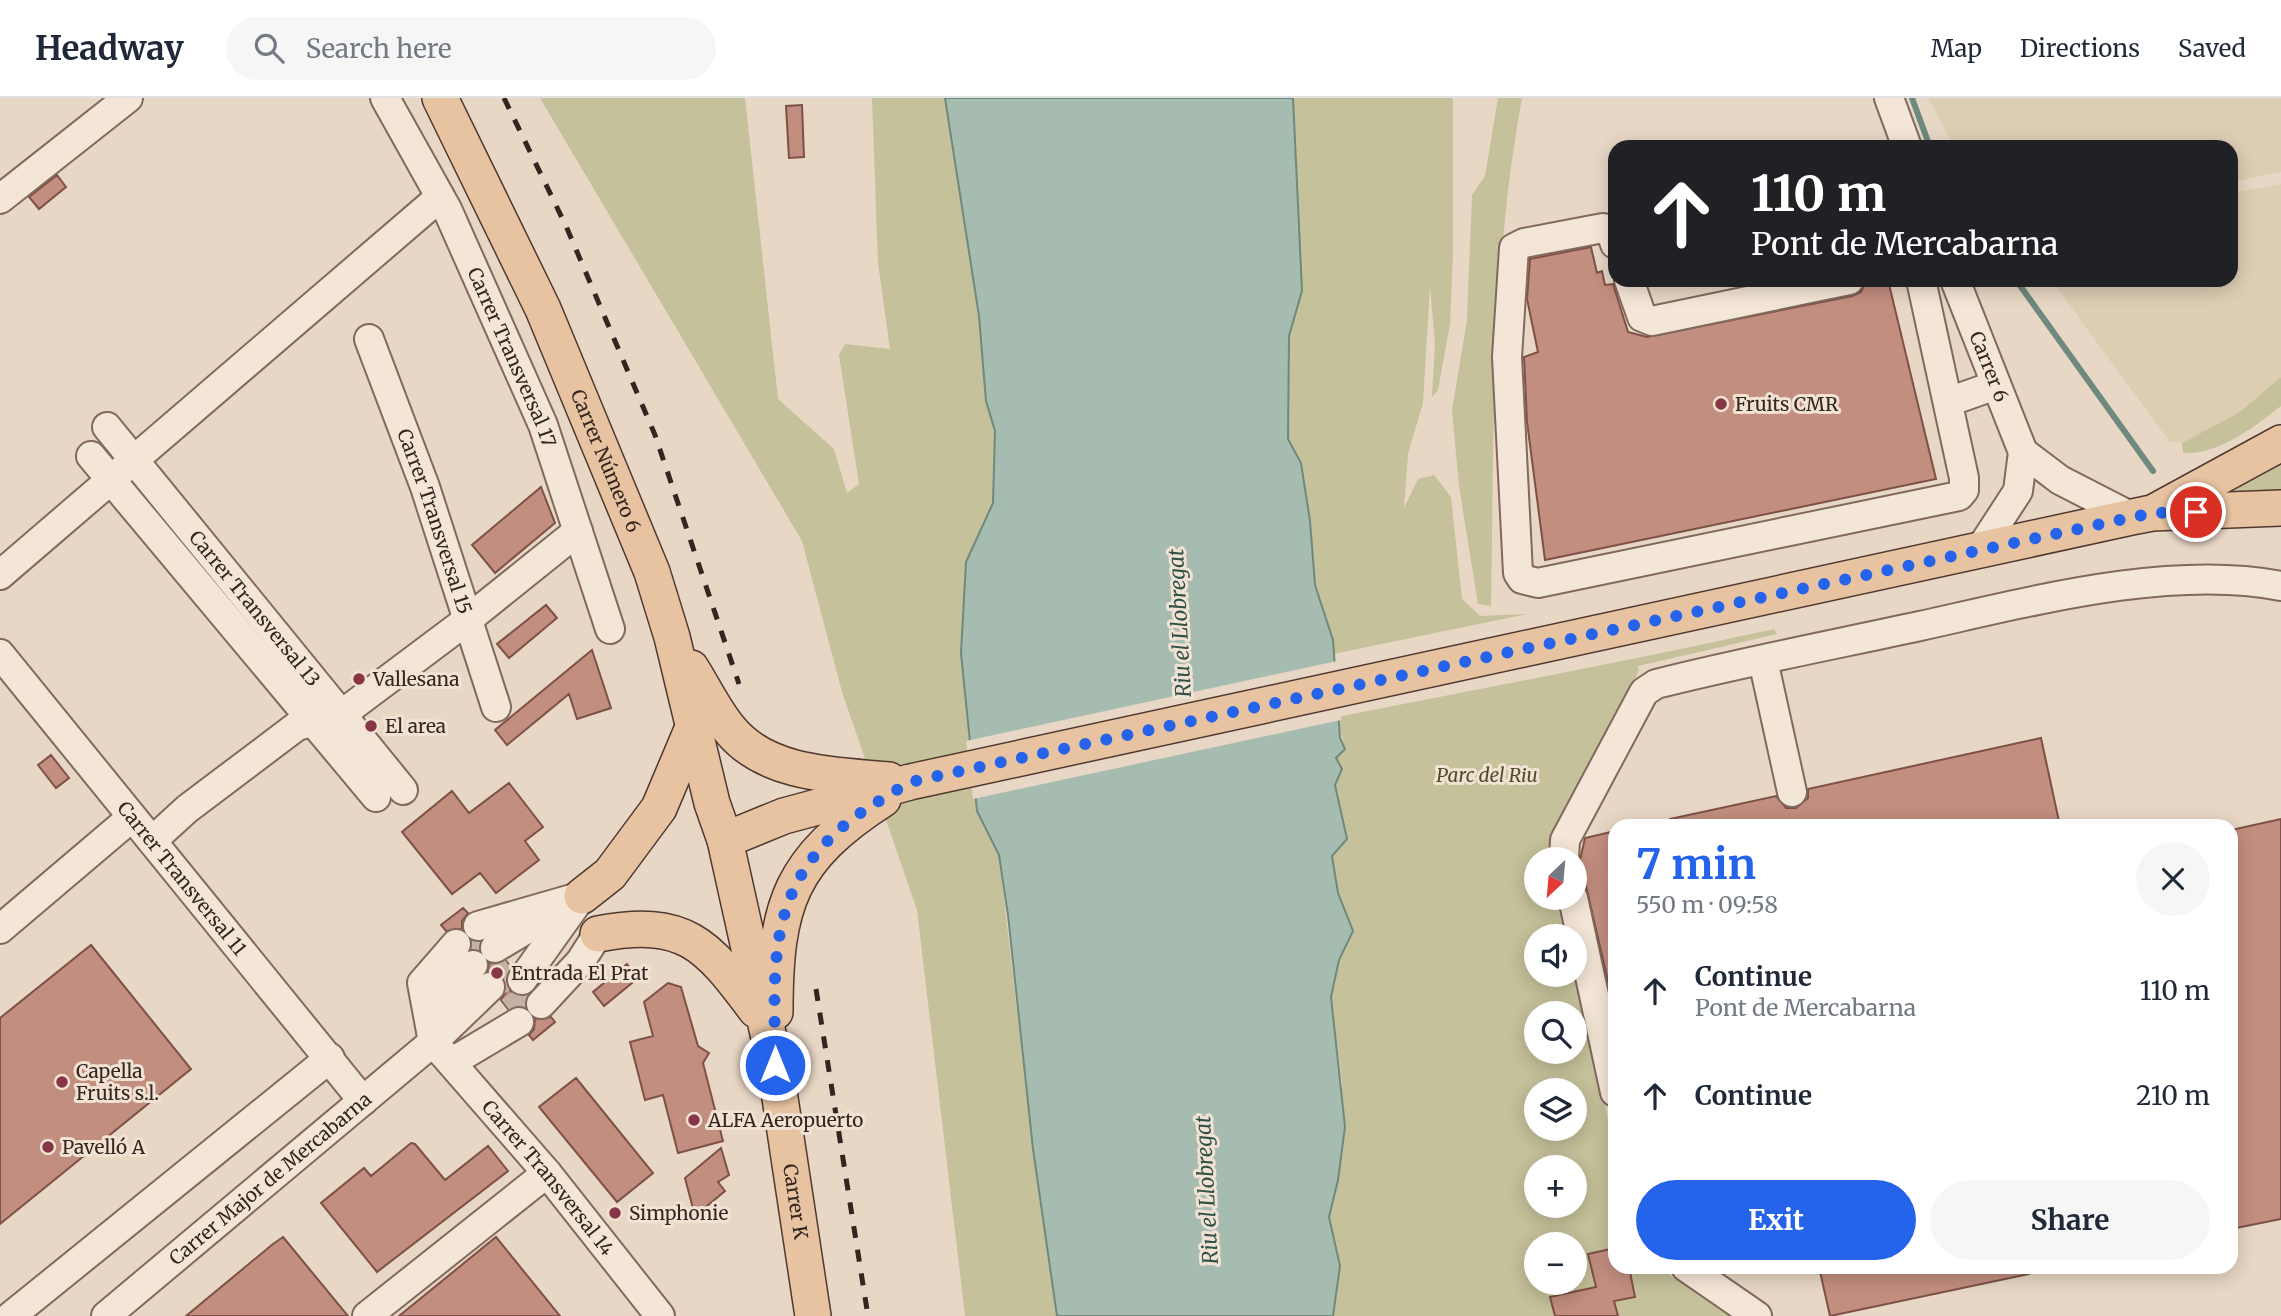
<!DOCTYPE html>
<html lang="en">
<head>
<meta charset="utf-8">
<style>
  :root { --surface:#fff; --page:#f6f6f7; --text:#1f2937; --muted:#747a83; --line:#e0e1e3; --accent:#2563eb }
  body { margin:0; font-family:Merriweather,serif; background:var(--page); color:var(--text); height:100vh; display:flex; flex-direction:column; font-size:26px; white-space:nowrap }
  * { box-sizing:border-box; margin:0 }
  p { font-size:23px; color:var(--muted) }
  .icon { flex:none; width:38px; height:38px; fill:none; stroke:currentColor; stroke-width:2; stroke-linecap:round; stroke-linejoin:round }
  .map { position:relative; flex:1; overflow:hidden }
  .sheet { position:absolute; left:1608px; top:721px; width:630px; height:455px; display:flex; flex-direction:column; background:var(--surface); border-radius:21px; box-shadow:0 4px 18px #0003 }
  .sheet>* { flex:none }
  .top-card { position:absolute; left:1608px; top:42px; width:630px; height:147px; border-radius:21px; box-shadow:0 4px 18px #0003; background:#202124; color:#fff; overflow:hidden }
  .needle { width:46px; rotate:206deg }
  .buttons { position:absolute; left:1524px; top:749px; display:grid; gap:14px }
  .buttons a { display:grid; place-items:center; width:63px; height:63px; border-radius:50%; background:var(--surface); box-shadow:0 4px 18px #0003; font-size:35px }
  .pin { position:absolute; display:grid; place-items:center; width:60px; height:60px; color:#fff; margin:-30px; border:4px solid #fff; border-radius:50%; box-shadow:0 2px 7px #0007 }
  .me { position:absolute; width:77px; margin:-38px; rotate:0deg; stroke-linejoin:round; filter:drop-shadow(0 0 5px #0008) }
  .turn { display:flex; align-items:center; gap:24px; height:147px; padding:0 28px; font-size:32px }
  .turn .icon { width:91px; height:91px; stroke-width:2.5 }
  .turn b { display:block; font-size:49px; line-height:60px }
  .round { display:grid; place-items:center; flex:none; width:74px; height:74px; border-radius:37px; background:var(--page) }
  .summary { display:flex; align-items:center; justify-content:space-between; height:119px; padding:0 28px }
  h1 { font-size:42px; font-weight:700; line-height:52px; color:var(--accent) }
  .action { display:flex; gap:14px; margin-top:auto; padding:14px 28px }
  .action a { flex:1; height:80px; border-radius:42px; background:var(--accent); color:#fff; font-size:28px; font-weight:700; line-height:80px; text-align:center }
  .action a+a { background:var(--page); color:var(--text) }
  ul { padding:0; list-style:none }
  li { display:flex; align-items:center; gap:21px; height:105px; padding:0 28px }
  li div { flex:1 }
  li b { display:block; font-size:26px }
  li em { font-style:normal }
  header { display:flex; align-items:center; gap:42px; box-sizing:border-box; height:98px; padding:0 35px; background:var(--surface); border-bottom:2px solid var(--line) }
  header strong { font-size:33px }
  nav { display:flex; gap:38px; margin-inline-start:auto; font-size:24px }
  .search { width:490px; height:63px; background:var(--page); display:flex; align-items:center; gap:18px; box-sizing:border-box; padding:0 24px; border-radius:38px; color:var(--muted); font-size:26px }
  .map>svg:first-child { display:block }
</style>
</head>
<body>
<header>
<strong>Headway</strong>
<div class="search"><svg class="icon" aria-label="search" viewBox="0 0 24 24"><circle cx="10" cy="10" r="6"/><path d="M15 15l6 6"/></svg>Search here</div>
<nav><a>Map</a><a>Directions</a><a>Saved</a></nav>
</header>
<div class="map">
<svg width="2281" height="1218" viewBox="0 0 2281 1218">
  <rect width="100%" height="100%" fill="#e8d7c5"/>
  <!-- farmland -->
  <path fill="#ddceb3" d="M1928,0h353v74l-50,10v-35h-276z
    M2281,86v193l-41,35 -58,31 -13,-2 -118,-161h180v-87z"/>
  <!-- green -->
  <path fill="#c5c19a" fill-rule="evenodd" d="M540,0h205l33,301 56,50 13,44 12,-9 -20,-129 6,-11 45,5 -12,-86 -6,-165h73l34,218 7,85 9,30 -2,72 -27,59 11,249 22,44 34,294 24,167h-92l-48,-406 -75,-218 -40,-151z
    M1294,0h159v156l-3,70 -12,66 -6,7 3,-52 -5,-59 -7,117 -15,51 -4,54 14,-29 16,-4 17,22 11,102 18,17 47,-2 -194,40v-14l-18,-55 -5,-64 -9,-58 -13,-24 1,-103 13,-45 -7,-102z
    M1498,0h24c-31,168 -28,338 -31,508l-13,-2 -19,-118 -7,-76 15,-90 5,-125 13,-19z
    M2281,279v29c-27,21 -62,49 -98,47l-1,-10 58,-31z
    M2281,363v29l-80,13z
    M1774,531l3,5 -139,32 1,5 -90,173 3,15h-16v39h25l8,38h-33v39h39v-10l40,188v114h43l72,49h-397l-4,-99 9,-37 4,-97 -11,-86 8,-37 14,-29c-10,-24 -21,-49 -21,-75 0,-27 13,-43 3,-71l7,-16 -6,-11 9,-9 -8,-32c146,-29 292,-56 437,-88zM1536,915h39v39h-39zM1536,992h39v39h-39zM1536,1069h39v39h-39zM1536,1146h39v39h-39z"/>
  <!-- water -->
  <path fill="#a6bcb1" stroke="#6e897d" stroke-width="2" d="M945,0h348l9,193 -13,45 -1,103 13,24 9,58 5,64 18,55 7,98 5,11 -9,9 6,11 -7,16 12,54 -15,17 6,37 15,38 -14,29 -8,37 14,130 -7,53 -9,37 11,49 -7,50h-276l-24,-167 -25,-234 -9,-60 -22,-44 -16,-158 5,-91 27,-59 2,-72 -9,-30 -7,-85z"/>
  <!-- pier -->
  <path fill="#e8d7c5" d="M1337,563l4,59 -368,79 -7,-58z"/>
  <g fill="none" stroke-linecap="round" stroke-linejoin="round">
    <!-- stream -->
    <path stroke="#6e897d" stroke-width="6" d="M1912,0l18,49
      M2016,182l137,191"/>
  </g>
  <!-- building -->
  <path fill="#c28e7f" stroke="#7d5146" stroke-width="2" d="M802,7l2,52 -15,1 -3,-52z
    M57,77l9,12 -27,22 -10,-12z
    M1591,149l6,26 5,-2 3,14 8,-1 15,48 19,5 205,-41 9,-4 4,-9 23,-3 48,199 -391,81 -18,-138 -3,-65 14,-5 -11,-53 3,-40z
    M541,389l14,36 -60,50 -23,-28z
    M546,507l11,13 -48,40 -12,-14z
    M592,552l19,58 -34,11 -8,-25 -62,51 -12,-15z
    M2041,640l19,88h-389l-1,-7 106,-23 10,12h10l12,-10v-9z
    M51,657l18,23 -13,10 -18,-23z
    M509,685l34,44 -18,14 14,19 -43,33 -16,-20 -28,21 -50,-62 50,-41 17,22z
    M2281,721v400l-50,10v-399z
    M1615,733v159h-5l-30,-130 5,-22z
    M463,810l5,5 -6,8v8l-16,2 -5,-6z
    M91,847l100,124 -191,155v-206z
    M506,863l5,6 -5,11 1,8 6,8 14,2 -2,11 -17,2 -7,-9 5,-8v-10l-5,-7 -13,-4 1,-8z
    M627,866l11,14 -34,28 -11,-14z
    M668,885l13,4 17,59 11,7 -6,10 20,78 -45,12 -15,-58 -18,5 -15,-58 23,-6 -9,-34z
    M551,919l4,5 -22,18 -4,-5 5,-6 1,-10z
    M576,980l77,95 -36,29 -78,-95z
    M411,1045l4,1 30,36 43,-34 20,25 -131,101 -56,-69 43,-35 7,8z
    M721,1050l8,27 -11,7 7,9 -30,25 -10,-38z
    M283,1139l65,79h-162l87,-72z
    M496,1139l64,79h-161z
    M1615,1150v19h14l6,30 -21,4 4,15h-63l-5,-19 46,-10 -8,-33z
    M1819,1169h209l1,7 -199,42z"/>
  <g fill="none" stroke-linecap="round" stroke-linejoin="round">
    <!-- minor-tunnel -->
    <path stroke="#c4b3a4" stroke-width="28" stroke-dasharray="28 14" stroke-linecap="butt" d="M465,858l22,-18
      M490,889l23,-17
      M510,913l23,-17"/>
    <!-- minor casing -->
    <g stroke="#81695d" stroke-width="32">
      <g id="minor">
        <path id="s1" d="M385,0l62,111 96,216 67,204"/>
        <path d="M1889,0l18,49"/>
        <path d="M0,101l128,-101"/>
        <path d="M1615,146l-3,-9 -9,-7 -79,15 -10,5 -7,109 11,216 4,6 16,4 421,-87 5,-6v-12l-43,-198"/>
        <path d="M1629,182l13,37 10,4 197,-41"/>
        <path id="s2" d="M1955,182l68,172 -5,39 -39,60"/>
        <path id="s3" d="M369,241l56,148 71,220"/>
        <path d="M1948,304l48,-17"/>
        <path id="s4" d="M107,329l296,363"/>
        <path d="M2023,354l37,28 72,37"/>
        <path d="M91,358l285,341"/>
        <path d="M0,477l440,-378"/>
        <path id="s5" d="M0,556l363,447"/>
        <path d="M1763,562l29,132"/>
        <path d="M152,743l35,-32 110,-83 45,-12 124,-93 112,-90"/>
        <path d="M1564,761l1,-19 79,-148 12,-8c87,-22 176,-39 264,-58 109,-24 250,-62 361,-40"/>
        <path d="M1573,800l42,194"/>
        <path d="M478,828l104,-30"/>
        <path d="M0,831l132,-112"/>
        <path d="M495,850l52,-31"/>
        <path d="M522,882l60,-84"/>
        <path d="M541,906l39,-42 18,-28"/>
        <path d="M434,934l2,-26 37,-41"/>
        <path id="s6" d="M433,944l114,131 113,143"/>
        <path d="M433,944l-11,-59 34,-39"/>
        <path d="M452,964l67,-40"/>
        <path d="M1686,1169l71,49"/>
        <path d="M11,1218l319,-258"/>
        <path id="s7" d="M106,1218l327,-274 57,-55"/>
        <path d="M367,1218l180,-143"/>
      </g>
    </g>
    <!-- major casing -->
    <g stroke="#4f3931" stroke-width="38">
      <g id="major">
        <path id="s8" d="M440,0l103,211 109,263 20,65 40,166 13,37 50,225 38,251"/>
        <path d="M2158,412l123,-67"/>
        <path d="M691,570c13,20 24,45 41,64 37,43 104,43 157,48"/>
        <path d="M725,742l59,-24 126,-34 1222,-265 20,-4 129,-5"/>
        <path d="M582,798l28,-22 49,-66 35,-83"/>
        <path d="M598,836c87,-16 108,9 158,76"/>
        <path d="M775,914c0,-108 15,-153 108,-213"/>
      </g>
    </g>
    <!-- minor -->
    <use href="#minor" stroke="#f4e6d7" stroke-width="28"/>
    <!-- major -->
    <use href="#major" stroke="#e7c3a1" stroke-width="35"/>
    <!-- rail -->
    <path stroke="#33251f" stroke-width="5" stroke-dasharray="12 12" stroke-linecap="butt" d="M504,0l62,128 89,209 84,249
      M816,891l52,327"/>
  </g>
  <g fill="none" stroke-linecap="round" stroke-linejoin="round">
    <!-- route -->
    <path stroke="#2563eb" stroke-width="12" stroke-dasharray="0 21.6" d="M775,967c0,-96 -11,-174 72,-242 19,-15 42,-28 63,-41l1242,-269 44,-1"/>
  </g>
  <!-- markers -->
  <g fill="#883546" stroke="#f1e2d3" stroke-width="2.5">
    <circle cx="1721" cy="306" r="7"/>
    <circle cx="359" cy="581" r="7"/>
    <circle cx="371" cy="628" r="7"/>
    <circle cx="497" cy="875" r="7"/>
    <circle cx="62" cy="984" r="7"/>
    <circle cx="694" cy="1022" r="7"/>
    <circle cx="48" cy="1049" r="7"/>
    <circle cx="615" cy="1115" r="7"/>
  </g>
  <g text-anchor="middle" stroke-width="6" stroke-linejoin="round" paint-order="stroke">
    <!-- street labels -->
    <g font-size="19" fill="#33251f" stroke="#f1e2d3">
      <text dy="7" stroke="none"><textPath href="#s1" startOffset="289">Carrer Transversal 17</textPath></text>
      <text dy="7" stroke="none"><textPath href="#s2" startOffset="93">Carrer 6</textPath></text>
      <text dy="7" stroke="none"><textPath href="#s8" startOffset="399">Carrer Número 6</textPath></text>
      <text dy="7" stroke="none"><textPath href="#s3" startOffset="194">Carrer Transversal 15</textPath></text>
      <text dy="7" stroke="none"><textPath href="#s4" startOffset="234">Carrer Transversal 13</textPath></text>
      <text dy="7" stroke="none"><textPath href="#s5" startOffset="289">Carrer Transversal 11</textPath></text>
      <text dy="7" stroke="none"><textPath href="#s6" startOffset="178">Carrer Transversal 14</textPath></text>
      <text dy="7" stroke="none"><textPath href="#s7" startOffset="214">Carrer Major de Mercabarna</textPath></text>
      <text dy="7" stroke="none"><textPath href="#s8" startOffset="1166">Carrer K</textPath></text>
    </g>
    <!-- poi labels -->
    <g font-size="19" fill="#33251f" stroke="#f1e2d3" text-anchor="start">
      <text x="1735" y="313">Fruits CMR</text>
      <text x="373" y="588">Vallesana</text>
      <text x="385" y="635">El area</text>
      <text x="511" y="882">Entrada El Prat</text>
      <text x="76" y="980">Capella<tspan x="76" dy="22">Fruits s.l.</tspan></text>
      <text x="708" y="1029">ALFA Aeropuerto</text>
      <text x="62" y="1056">Pavelló A</text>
      <text x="629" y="1122">Simphonie</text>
    </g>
    <!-- park labels -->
    <g font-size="19" font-style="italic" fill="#4b4d28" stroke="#f1e2d3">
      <text x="1487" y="684">Parc del Riu</text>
    </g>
    <!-- water labels -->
    <g font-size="21" font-style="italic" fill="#305148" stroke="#f1e2d3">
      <text transform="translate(1180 525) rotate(-93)" y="7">Riu el Llobregat</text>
      <text transform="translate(1207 1092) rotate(-93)" y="7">Riu el Llobregat</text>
    </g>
  </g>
</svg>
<div class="buttons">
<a><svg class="needle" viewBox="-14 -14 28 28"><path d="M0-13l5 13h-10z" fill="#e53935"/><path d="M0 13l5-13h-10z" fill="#747a83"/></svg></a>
<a><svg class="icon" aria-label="sound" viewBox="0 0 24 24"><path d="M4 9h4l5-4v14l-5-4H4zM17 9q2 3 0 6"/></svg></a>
<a><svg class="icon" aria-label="search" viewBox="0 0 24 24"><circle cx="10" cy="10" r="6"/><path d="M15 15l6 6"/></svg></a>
<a><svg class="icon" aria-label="layers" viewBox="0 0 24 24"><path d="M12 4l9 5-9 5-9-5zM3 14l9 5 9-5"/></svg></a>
<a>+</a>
<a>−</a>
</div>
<div class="pin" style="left:2196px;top:414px;background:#d93025"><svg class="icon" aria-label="arrive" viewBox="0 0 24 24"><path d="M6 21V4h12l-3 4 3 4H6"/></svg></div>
<svg class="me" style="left:775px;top:967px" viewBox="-20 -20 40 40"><circle r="17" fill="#2563eb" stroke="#fff" stroke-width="3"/><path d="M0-11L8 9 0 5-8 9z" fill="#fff"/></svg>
<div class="top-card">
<div class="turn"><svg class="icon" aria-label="ahead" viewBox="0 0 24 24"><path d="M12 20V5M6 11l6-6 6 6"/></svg><div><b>110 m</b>Pont de Mercabarna</div></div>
</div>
<section class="sheet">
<div class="summary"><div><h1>7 min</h1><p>550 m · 09:58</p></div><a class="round"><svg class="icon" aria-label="close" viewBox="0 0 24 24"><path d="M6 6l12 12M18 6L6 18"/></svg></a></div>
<ul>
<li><svg class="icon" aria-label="ahead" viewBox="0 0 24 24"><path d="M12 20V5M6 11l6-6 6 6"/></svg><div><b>Continue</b><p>Pont de Mercabarna</p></div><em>110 m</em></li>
<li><svg class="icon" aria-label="ahead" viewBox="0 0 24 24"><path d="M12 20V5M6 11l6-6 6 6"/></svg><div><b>Continue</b></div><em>210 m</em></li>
</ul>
<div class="action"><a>Exit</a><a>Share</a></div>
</section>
</div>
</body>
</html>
